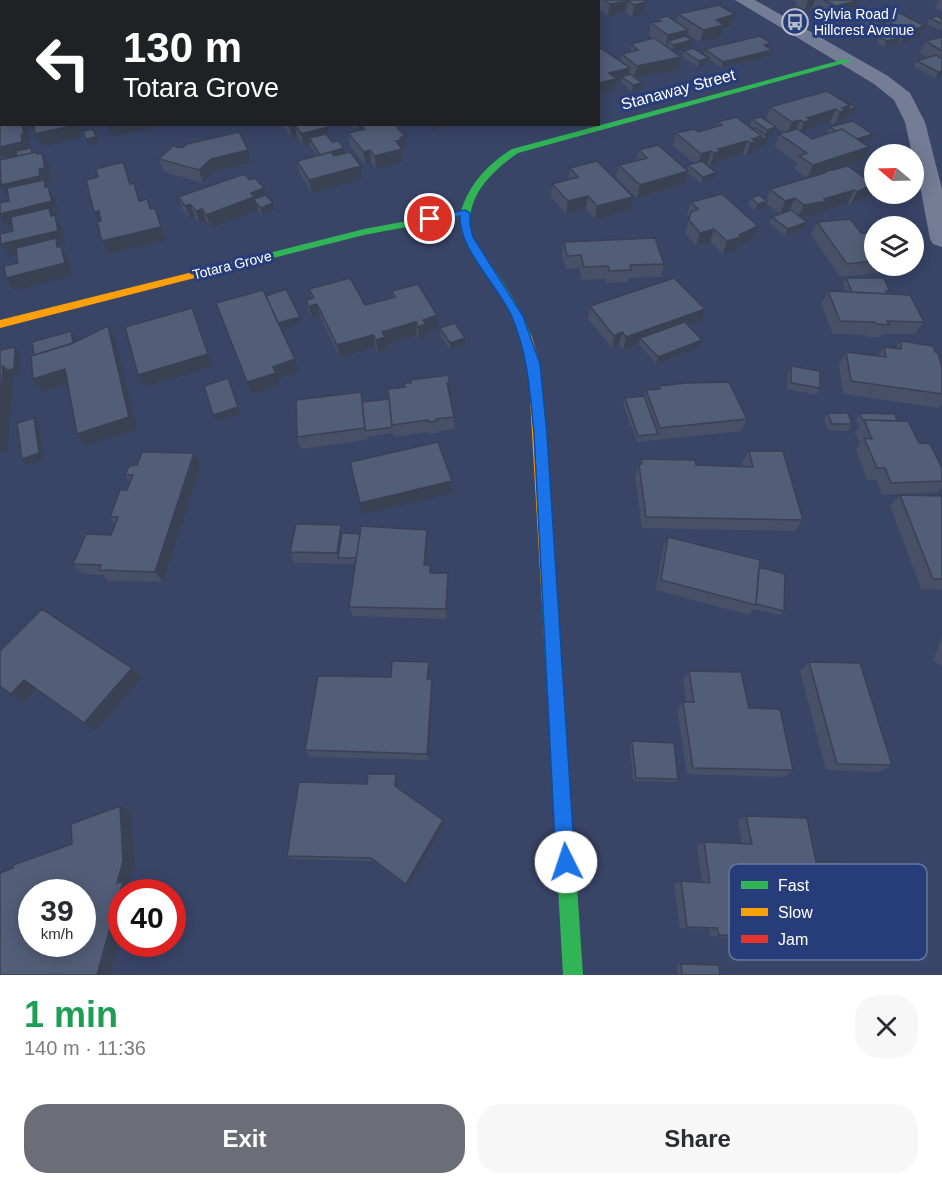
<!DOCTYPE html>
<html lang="en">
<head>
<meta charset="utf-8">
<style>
  :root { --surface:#fff; --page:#f7f7f7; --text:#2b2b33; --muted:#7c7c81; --accent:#6b6d77 }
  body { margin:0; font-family:Helvetica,sans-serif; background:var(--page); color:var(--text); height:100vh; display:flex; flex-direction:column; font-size:22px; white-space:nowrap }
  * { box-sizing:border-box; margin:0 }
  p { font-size:20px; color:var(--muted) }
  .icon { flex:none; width:33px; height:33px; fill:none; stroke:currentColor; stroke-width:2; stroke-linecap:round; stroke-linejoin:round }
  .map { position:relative; height:975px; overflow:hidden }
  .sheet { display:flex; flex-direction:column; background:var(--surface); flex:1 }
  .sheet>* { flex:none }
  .hud { position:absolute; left:0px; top:0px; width:600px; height:126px; box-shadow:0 3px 15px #0003; background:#202124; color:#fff; overflow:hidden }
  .needle { width:39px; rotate:289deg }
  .controls { position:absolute; left:864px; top:144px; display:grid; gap:12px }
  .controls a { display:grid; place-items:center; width:60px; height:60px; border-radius:50%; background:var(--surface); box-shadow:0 3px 15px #0003; font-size:30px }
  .speed { position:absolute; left:18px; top:879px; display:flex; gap:12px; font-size:30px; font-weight:700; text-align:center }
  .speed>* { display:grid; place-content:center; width:78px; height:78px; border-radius:50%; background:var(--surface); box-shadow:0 3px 15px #0003; line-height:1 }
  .speed small { font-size:15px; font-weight:400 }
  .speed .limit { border:9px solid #d22; background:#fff; color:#111 }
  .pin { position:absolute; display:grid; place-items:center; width:51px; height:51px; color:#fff; margin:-26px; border:3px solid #fff; border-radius:50%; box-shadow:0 2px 6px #0007 }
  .me { position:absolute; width:66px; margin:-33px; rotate:356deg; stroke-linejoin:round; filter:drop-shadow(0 0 4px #0008) }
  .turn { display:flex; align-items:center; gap:21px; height:126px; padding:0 24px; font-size:27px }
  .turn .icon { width:78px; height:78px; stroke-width:2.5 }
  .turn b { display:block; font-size:42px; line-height:51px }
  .round { display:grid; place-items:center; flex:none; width:63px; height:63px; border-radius:24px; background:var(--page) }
  .headline { display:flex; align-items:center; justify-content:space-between; height:102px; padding:0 24px }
  h1 { font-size:36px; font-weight:600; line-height:45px; color:#1e9e55 }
  .primary-button { display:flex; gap:12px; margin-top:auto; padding:12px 24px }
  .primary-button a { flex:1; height:69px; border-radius:24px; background:var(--accent); color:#fff; font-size:24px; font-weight:600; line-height:69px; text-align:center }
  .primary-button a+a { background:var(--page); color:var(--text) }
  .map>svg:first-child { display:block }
</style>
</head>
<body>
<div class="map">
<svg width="942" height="975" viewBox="0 0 942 975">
  <rect width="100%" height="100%" fill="#394567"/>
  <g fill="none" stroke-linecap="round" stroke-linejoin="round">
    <!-- street -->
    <path fill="#747c96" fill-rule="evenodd" d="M735,0h20l133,76 22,17 15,29 17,67v58l-9,-3 -3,-5 -16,-85h-2l-7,-32 -11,-22 -20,-16z"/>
    <!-- fast -->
    <path fill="#30b455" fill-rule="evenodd" d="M845,59l7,2 -334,92c-27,18 -57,48 -45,83 4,13 15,25 23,36 14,20 27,42 36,65l-2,3h-8c-7,-14 -12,-29 -20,-42 -14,-24 -43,-53 -42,-81l-96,18 -95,24 -5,-3 1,-2 99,-25 97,-18c9,-28 27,-47 51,-62z
      M0,63h2v4h-2z
      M550,598l5,2 3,5 25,370h-20l-21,-370 3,-5z"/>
    <!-- slow -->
    <path fill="#ff9f0a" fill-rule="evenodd" d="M269,253l4,1v4l-273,70v-8z
      M526,333l6,4 8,27 18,241 -3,5 -5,2 -5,-2 -3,-5 -14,-241 -8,-27z"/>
    <!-- jam -->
    <path fill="#e5322d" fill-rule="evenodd" d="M351,0l-1,2h-14z"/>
  </g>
  <!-- wall -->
  <path fill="#475066" d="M487,0h41v2h-39z
    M545,0h98l1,14 -12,3 -6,-5 -18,4 -10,-7v-7h-51z
    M793,0h62l2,1 -5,12 -21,5 -19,-10 -7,2 -10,-5 1,-3z
    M939,0h3v12l-7,-4z
    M678,14h57l-4,12 -8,2 -2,9 -21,5 -13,-8 -1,3 4,10 -18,4 -6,-4 12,23 -43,8 6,11 -9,3 -11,-10 -6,2 -1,7 -12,-42 18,12 2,-7 8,-2 1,-8 22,-5 -4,-4 2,-12 6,-1v-3l19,3z
    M863,14l62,12 -6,12 -19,5 -1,-1 -1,1 -14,4 -7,-4 2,-6 7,-2 -4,-2 -7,2 -17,-10z
    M930,18l12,1v10l-3,1 -12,-6z
    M942,37v39l-7,2 -21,-11 3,-6 10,-3 -7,-5 6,-12z
    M769,48l3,2 -2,6 -49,12 -12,-9 -2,6 -9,2 -16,-10 2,-6 20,4 1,-6z
    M840,99l16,8 -2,7 -8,2 -1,2h-2l-2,5 -7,2 -4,-3 -23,7 -1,4h-2l8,6 15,-5 3,-7 40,13 -8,2 1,18 -31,10 35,27 -17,8 -2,-2 -26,8 -1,3 -20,4 3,11 -19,7 -16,-13 3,-6 8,-3 -14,-11 -2,5 -9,3 -7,-6 3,-7 15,3 4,-12 52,-15 1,-1 -16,5 -13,-9 3,-6 -22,-16 4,-13 5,-1 -18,-13 4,-13z
    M752,119l21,15 -6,2 1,1 -2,7 -7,2 -1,3 -5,1 -1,5 -6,1 -3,-2 -26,7v3l-7,2 -2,-3 -2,1 10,9 -2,6 -13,4 -13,-10 -3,11 -48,14 -21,-20 3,-13 17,-5 3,-10 48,20 1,-5 6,-2 -21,-17 3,-13 22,-1 18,-5 2,-5 34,7 2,-1 -4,-2z
    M282,124h45l1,3 2,12 2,3 13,11 17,26 -50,14 -12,-19 -3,-13 20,-5 -7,-11 -6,1 -7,-8 -5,1z
    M338,124h56l12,25 -4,1 1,12 -27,7 -5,-6 -6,2 -15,-19 -2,-13 14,-4 -6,2 -4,-6 -11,3z
    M159,159l92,4 -36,8 -12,12 -39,-11z
    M570,168l63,29 -3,13 -35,9 -9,-10 -20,5 -15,-17 1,-13 16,-4z
    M266,195l7,8 2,6 -13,6 -5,-6 -46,19 -5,-7 -6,3 -5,-7 -5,2 -7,-9 -5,-13z
    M691,202l62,37 -15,7 -1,4 -14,4 -13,-12 -14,4 -11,-13 5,-16 -3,-2z
    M817,222l44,11h13v33h22l-4,5 -52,6 -29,-42z
    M564,242l100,22 -3,13 -32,1 -1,4 -22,1 -1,-4 -23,1 -3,-12 -13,1 -4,-14z
    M846,278l44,14 -1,2 35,28 -9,12h-32l-2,3h-13l-1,-2 -34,-1 -12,-30 7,-13 18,1 -3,-8z
    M309,289l56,16 27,-8v-6l46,37 -12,4v5l-7,3 -2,-5 -31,9 1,6 -9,3 -3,-6 -35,11 -20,-42 -8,3 -3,-6 -3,-13 6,-2z
    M590,306l111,16 -12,4 11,21 -44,17 -17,-20 -16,6 -4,-5 -7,3 -24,-29z
    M440,328l25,10v7l-15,5 -10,-16z
    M901,341l34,11 7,16v36l-3,4 -96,-14 -4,-30 7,-12 32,4 6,-9 11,2z
    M791,366l29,22 -4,7 -29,-6 1,-17z
    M659,386l88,33 -6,12 -104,11 -14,-38 2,-6 19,-2 2,-6 12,-1z
    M361,392l2,10 88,-7h-1l4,22v12l-17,2 1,2 -9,1v-2l-35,5 -1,-4 -26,4v3l-66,9 -4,-12z
    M828,413l24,11 -4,7 -20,-1 -4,-11z
    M860,413l37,8 45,47v19l-5,5 -55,3 -6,-15h-9l-11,-30 4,-6 -5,-12 4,-5 -3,-7z
    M749,451l54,69 -8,11 -153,-3 -7,-52 6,-17 55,6 47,1 -1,-4z
    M194,453l7,12 -38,117 -55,-1 -5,-6 -20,-1 -10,-10 38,-29 4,-11 -5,-7 17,-27 3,-7 -5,-8 12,-10z
    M900,495l42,1v94l-21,-1 -31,-83z
    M341,525l3,8 16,1 67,-4 1,11 -2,24h4l1,8 17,10 -1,36 -94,-3 -4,-9 7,-43 -62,-1 -4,-11z
    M668,537l91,30 25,44 -4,4 -27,-6 -4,6 -93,-25 7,-43z
    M942,637v29l-9,-5z
    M429,662l1,9 -1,8 4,9 -4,72 -119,-3 -5,-7 86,-73z
    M809,662l83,103 -13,7 -53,-2 -26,-99z
    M689,671l60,37 44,62 -9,7 -97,-3 -10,-65 6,-7h3l-3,-23z
    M632,741l46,38 -3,3 -42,-1 -3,-36z
    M398,780v8l46,37 -36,62 -34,-26 -81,-2 -6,-3 80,-72z
    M746,816l70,46 43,71 -13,1h-15l2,6 -12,1 -111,-5 -1,-7 -29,-1 -6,-44 7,-3 21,1 -5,-36 7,-4 38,1 -4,-23z
    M677,964h4l39,11h-42z"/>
  <!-- shaded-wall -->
  <path fill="#394153" d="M48,0h16l1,2h-17z
    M174,0h32v2h-31z
    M498,0h30v2h-30z
    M808,0h7l-3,8 -7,2z
    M628,1l-2,11 -18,4 2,-12z
    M857,1l-5,12 -21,5 5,-12z
    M646,2l-2,12 -12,3 2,-12z
    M735,14l-4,12 -8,2 -2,9 -21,5 3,-12 13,-10z
    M0,18l2,3v15h-2z
    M887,21l-5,12 -7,2 5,-12z
    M925,26l-6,12 -19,5 6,-12z
    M688,30l-3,12 6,-2 -1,7 -18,4 2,-6 -6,-4 -1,6h-2l3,-12z
    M901,37l-3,6 -14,4 3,-6z
    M772,50l-2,6 -49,12 2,-6z
    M681,57l-3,13 -44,8 3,-12z
    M709,58l-2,7 -9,2 1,-6z
    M630,68l-2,12 -6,-3 -1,5 -6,2 -1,7 -16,4v-12l11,-10z
    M942,71v5l-7,2 3,-6z
    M642,83l-1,6 -9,3 1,-7z
    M0,98h2v14h-2z
    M850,105l6,2 -2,7 -8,2 -1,2h-2l-2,5 -7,2 8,-17z
    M836,109l-6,13 -23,7 -1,4 -7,2 5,-13 3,-4z
    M800,120l-5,12 -8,3 5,-13z
    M22,124h3l3,5 3,18 -3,1 1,6 2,-6 4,7 -27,5 -2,-4 -6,1v-13l21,-9z
    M75,124h8l2,6 -6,1 2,7 -39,9 -7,-13z
    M103,124h48l2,4 -41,9 -6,-12 -3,1z
    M341,124h11v1l-11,3z
    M356,124h21l-15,2v3l-6,2z
    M432,124h20l-20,6z
    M295,125l2,13 -5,1 -3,-13z
    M328,127l2,12 -21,-1 1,7 -6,1 -3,-12z
    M776,127l-3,7 -8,3 2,-7z
    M93,129l6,14 -10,3 -3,-7z
    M873,134l-3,6 -23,7 3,-6z
    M405,136l1,13 -4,1 1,12 -27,7 -1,-13 25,-18z
    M762,136l6,1 -2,7 -7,2 -1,3 -5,1 -1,5 -6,1 6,-17z
    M747,141l-4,13 -26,7v3l-7,2 4,-13 4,-4z
    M869,147l-6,13 -39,12 -1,1 -16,5 6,-13z
    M344,148l1,7 -24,6 -1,-6z
    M248,150l3,13 -36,8 -12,12 -4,-13 12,-11z
    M370,150l1,13 -6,2 -1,-13z
    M711,151l-3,12 -10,3 3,-12z
    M42,153l7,13 3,15 -6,1 1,4 2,4 -1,-3 7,13 4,14 -4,1 7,13 3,15 -6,2 3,4 -1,-3 8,13 3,17 -58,15 -8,-13 51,-33 -47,12 -9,-13 50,-28 -45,11 -6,-9v-4l52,-13 -43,-3 -8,-12h-1v-12l39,-5z
    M361,166l1,13 -50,14 -3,-13z
    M688,171l-3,13 -48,14 3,-13z
    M716,173l-2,6 -13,4 2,-6z
    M873,184l-6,13 -17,8 7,-13z
    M264,188l4,13 -12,2 2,7 -47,18 -5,-13 45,-22z
    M854,190l-6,13 -26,8 -1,3 -23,4 6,-13z
    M588,196l-2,13 -20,5 2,-13z
    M633,197l-3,13 -35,9 2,-13z
    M795,198l-6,13 -9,3 5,-13z
    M767,201l-3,7 -9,3 3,-7z
    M273,203l2,6 -13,6 -1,-7z
    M190,204l5,13 -5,2 -5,-13z
    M155,208l11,32 -57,14 -7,-13z
    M202,209l4,12 -6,3 -4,-13z
    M99,211l6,13 -5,1 -6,-13z
    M807,222l-3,7 -19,7 3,-7z
    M758,226l-5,13 -15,7 -1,4 -14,4 4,-13z
    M714,229l-4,13 -14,4 4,-13z
    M317,304l3,12 -8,3 -3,-13z
    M192,308l21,58 -68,21 -7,-12z
    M705,309l-4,13 -57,20 -4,-4 -1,6 -16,6 3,-13z
    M437,315l1,13 -12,4v5l-7,3 -1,-13 5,-7z
    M300,317l1,6 -21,7 -2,-7z
    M416,322l1,13 -31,9 1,6 -9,3 -2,-13 6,-8z
    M108,326l7,13 22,90 -51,17 -9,-12z
    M71,331l4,7 4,19 -39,11z
    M622,332l-3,13 -7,3 2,-12z
    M373,335l2,12 -35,11 -3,-13z
    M465,338v7l-15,5v-7z
    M702,340l-2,7 -44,17 2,-7z
    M15,347l5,7 -1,21 -7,2 1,1 -5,74 -8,1v-45l3,-42z
    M295,359l4,13 -21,7 2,6 -28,9 -5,-12 26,-15z
    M65,369l9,13 -32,9 -9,-12z
    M228,378l12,36 -24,7 -3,-6z
    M447,383h3l1,12h-3z
    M34,418l5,6 5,35 -17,6 -5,-6z
    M194,453l7,12 -38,117 -8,-10z
    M452,481v12l-90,21 -2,-11z
    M341,525l3,11 -6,22 2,5 -3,-10z
    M427,530l1,11 -3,34 -1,-10z
    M448,573v10l-1,36 -1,-10z
    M429,662l1,9 -2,16 -1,-8z
    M132,668l10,9 -46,53 -12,-7z
    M432,679l1,9 -4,72 -2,-6z
    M24,680l12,8 -12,14 -13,-8z
    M396,774l2,6v12l-3,-6z
    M120,806l11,5 3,54 -5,18 5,1 -2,8h-10v40l-12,43h-13l20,-92z
    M443,820l1,5 -36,62 -2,-3z"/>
  <!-- building -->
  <path fill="#525d77" stroke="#394153" stroke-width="1.5" fill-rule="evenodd" d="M98,0h46v2h-45z
    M407,0h23l2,2h-24z
    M442,0h37l1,1 -37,1z
    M561,0h33l2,2h-33z
    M604,0h39l3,2 -12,3 -6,-4 -18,3z
    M824,0h31l2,1 -21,5z
    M719,5l16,9 -19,6 8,5 -21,5 -25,-16z
    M888,7l37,19 -19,5 -19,-10 -7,2 -17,-9z
    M667,16l21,14 -20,5 -17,-12 10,-2 -4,-2z
    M937,16l5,3v5l-12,-6z
    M894,33l7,4 -14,4 -8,-4z
    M685,36l6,4 -17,5 -6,-4z
    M760,36l11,7 -7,2 8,5 -49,12 -18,-13z
    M942,37v14l-16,-10z
    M654,38l27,19 -44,9 -15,-12 16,-4 -7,-6z
    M693,48l16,10 -10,3 -15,-10z
    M598,49h4l28,19 -21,5 7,6 -18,4z
    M936,55l6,4v12l-4,1 -21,-11z
    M630,74l12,9 -9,2 -11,-8z
    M2,82v16h-2v-15z
    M827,91l23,14 -8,3 4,2 -6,2 -4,-3 -29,9 4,2 -7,2 -4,-2 -8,2 -22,-15z
    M842,98l14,9 -8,3 2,-5 -10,-6z
    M736,117l26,19 -10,3 4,3 -5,1 -4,-2 -29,8 3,2 -7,2 -3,-2 -10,3 -25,-21 18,-4 4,3 24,-7 -4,-3z
    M761,117l15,10 -9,3 -15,-11z
    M853,121l20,13 -16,5 -15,-10 -6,2 -6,-4z
    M2,122v2h20l2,11h-3l1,7 -22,5v-24z
    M34,124h41v1l-40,9z
    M288,124h39l1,3 -27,7 -6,-9 -6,1z
    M368,124h26l11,12 -5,2 2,2 -6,1 6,8 -27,7 -5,-6 -6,2 -16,-19 17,-4 -3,-3z
    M755,128l13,9 -7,2 1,-3 -10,-7z
    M93,129l3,8 -10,2 -3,-8z
    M797,129l15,10 30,-10 27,18 -56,18 -14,-9 8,-3 -28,-19z
    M239,132l9,18 -37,9 -12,11 -40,-11 14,-13 9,2 5,-4z
    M326,134l6,8 7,-1 5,7 -24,7 -11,-17z
    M658,145l30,26 -48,14 -21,-20 28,-7 -8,-8z
    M31,148l1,5 -15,3 -1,-5z
    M36,152l1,2 5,-1 3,15 -6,1 1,7 -39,9 -1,-25z
    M331,152l3,4 16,-4 11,14 -52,14 -12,-19z
    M597,161l36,36 -36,9 -9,-10 -20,5 -16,-17 26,-7 -8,-9z
    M702,161l14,12 -13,4 -15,-12z
    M123,162l7,22 4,-1 5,18 8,-2 3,10 5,-1 6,19 -59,14 -5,-19 4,-1 -2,-10 -5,1 -8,-32 12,-3 -2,-8z
    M848,166l25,18 -16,8 -3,-2 -30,9 3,2 -23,4 -9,-7 -10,3 -15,-12 55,-16 -1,-1z
    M244,174l6,6 5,-2 9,10 -13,5 3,4 -48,18 -4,-6 -6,2 -6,-7 -5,2 -7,-9z
    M44,180l1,7h3l4,14 -52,13v-11l9,-2 -2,-13z
    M722,194l36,32 -19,9 2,2 -14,4 -13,-12 -14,4 -11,-13 2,-8 7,-3 -7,-7z
    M266,195l7,8 -12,5 -5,-5 -2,-4z
    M759,195l8,6 -9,3 -7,-6z
    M49,208l2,8 4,-1 3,16 -57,13 -1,-10 13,-3 -2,-14z
    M791,210l16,12 -19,7 -16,-12z
    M850,219l11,14h13v28l-27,3 -30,-42z
    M56,238l1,9 4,-1 4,17 -59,15 -2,-12 14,-3 -2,-15z
    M655,238l9,26 -34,1 1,5 -22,1 -1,-5 -24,1 -3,-12 -14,1 -3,-14z
    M350,278l15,27 30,-8 -3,-6 26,-7 19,31 -14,5 3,4 -8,3 -2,-5 -34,10 3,5 -9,3 -3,-5 -36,10 -20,-41 -8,2 -3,-6 8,-2 -5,-9z
    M674,278l31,31 -79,28 -4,-5 -8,4 -24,-30z
    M846,278h38l6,14 -4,-1 1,3 -35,-2z
    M286,289l14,28 -22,6 -12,-27z
    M263,290l32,69 -22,8 3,6 -29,9 -31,-79z
    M828,291l82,4 14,27 -37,-1 2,4 -13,-1 -1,-2 -35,-1z
    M192,308l16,46 -70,21 -13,-48z
    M685,322l17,18 -44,17 -18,-19z
    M455,323l10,15 -15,5 -10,-15z
    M108,326l21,91 -52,17 -12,-65 -32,10 -2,-23 40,-12z
    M71,331l2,12 -39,12 -2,-13z
    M901,341l32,5 2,6 3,1 4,15v26l-91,-13 -5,-29 40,5 -2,-10 17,2z
    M15,347l-1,22 -7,1 -4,-4 -3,1v-17z
    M3,366l-3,42v-41z
    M791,366l29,5v17l-29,-5z
    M448,375l2,8h-3l7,34 -18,2 1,2 -9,1v-2l-36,5 -4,-36 17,-2 -1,-4h7v-3z
    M228,378l10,29 -25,8 -9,-29z
    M729,382l18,37 -87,9 -14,-38 14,-1 -1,-3 26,-3z
    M361,392l4,36 -68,9 -1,-37z
    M644,396l14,38 -20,2 -13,-38z
    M389,399l3,28 -27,4 -3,-29z
    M828,413h20l4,11h-20z
    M860,413l35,1 2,7 -33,-1 -1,1z
    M34,418l5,35 -17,6 -5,-36z
    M864,420l44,1 11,22 11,1 12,24v13l-51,2 -6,-15h-8l-13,-30 8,1z
    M438,442l14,39 -92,22 -10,-41z
    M749,451h34l20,69 -157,-3 -7,-53h3l-1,-5 54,1 1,5 57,2z
    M142,452l52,1 -39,119 -56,-2 2,-5 -28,-1 13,-30 25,1 7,-18h-8l10,-27h7l6,-15h-8l4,-9 8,-1z
    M900,495l42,1v83h-9z
    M296,524l45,1 -4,28 -47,-1z
    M361,526l66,4 -3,35h6v8h18l-2,36 -97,-2z
    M342,533l18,1 -4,24h-18z
    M668,537l92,23 -4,45 -95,-25z
    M759,567l26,7 -1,37 -28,-7z
    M42,609l90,59 -48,55 -60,-43 -13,14 -11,-8v-35z
    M392,661l37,1 -2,17h5l-5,75 -122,-4 13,-74 73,1z
    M809,662l51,1 32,102 -55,-1z
    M689,671l52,1 8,36 31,1 13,61 -100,-2 -10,-66h11z
    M632,741l42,2 4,36 -42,-1z
    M368,774h28l-1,12 48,34 -37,64 -35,-26 -84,-2 12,-74 68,2z
    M120,806l3,55 -6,22 6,-2 -26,94h-97v-102l13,-5v-3l59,-21 -1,-20zM32,892h50v52h-50z
    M746,816l61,2 9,44h26l17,71 -28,-1 2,8 -114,-5 -2,-7 -30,-1 -6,-46 29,2 -6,-41 48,2z
    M681,964l38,1 1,10h-38z"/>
  <!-- route -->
  <path fill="#1a73e8" stroke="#114b97" stroke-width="1.5" d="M465,210l5,3v12l3,12 50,79 17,48 7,70 28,428 -3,6 -6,3 -7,-3 -3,-6 -22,-428c-4,-41 -6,-79 -22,-117 -13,-31 -53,-66 -52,-101l-30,6 -5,-3z"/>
  <!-- icons -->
  <defs>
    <g id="bus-ring" transform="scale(1.35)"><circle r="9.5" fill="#263d7a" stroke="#babeca" stroke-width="1.5"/><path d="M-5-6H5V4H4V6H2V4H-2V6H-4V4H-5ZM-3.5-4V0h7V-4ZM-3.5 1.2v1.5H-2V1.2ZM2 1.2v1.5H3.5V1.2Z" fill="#babeca"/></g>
  </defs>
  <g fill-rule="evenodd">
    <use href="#bus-ring" x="795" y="22"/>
  </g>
  <g text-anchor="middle" stroke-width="6" stroke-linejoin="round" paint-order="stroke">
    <!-- far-poi labels -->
    <g font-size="14" fill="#fff" stroke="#263d7a" text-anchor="start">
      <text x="814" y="19">Sylvia Road /<tspan x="814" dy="16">Hillcrest Avenue</tspan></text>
    </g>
    <!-- far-street labels -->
    <g font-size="14" fill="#fff" stroke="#263d7a">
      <text transform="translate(232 265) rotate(-14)" y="5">Totara Grove</text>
    </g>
    <!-- street labels -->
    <g font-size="16" fill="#fff" stroke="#263d7a">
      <text transform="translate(678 89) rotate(-15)" y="6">Stanaway Street</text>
    </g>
  </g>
  <!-- legend -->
  <rect x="729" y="864" width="198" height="96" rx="9" fill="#263d7a" stroke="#6777a2" stroke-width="1.5"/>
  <rect x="741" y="881" width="27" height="8" fill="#30b455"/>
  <rect x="741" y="908" width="27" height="8" fill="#ff9f0a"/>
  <rect x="741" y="935" width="27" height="8" fill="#e5322d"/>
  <g font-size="16" fill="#fff">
    <text x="778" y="891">Fast</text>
    <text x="778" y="918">Slow</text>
    <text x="778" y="945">Jam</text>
  </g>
</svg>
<div class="controls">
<a><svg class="needle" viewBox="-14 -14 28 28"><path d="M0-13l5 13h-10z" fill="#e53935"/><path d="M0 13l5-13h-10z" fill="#7c7c81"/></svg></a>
<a><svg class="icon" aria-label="layers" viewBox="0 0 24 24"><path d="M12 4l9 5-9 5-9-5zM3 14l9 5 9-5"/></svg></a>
</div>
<div class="speed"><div>39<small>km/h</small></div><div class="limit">40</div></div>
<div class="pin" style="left:430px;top:219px;background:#d93025"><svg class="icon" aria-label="arrive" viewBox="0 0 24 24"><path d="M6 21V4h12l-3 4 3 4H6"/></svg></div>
<svg class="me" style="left:566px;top:862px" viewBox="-20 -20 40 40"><circle r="19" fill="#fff"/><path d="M0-13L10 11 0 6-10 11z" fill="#1a73e8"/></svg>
<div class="hud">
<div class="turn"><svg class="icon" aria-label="left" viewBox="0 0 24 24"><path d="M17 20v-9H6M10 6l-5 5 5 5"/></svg><div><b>130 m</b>Totara Grove</div></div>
</div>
</div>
<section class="sheet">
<div class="headline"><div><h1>1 min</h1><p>140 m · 11:36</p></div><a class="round"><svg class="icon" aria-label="close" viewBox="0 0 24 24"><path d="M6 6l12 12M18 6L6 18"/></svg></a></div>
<div class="primary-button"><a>Exit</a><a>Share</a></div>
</section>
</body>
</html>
